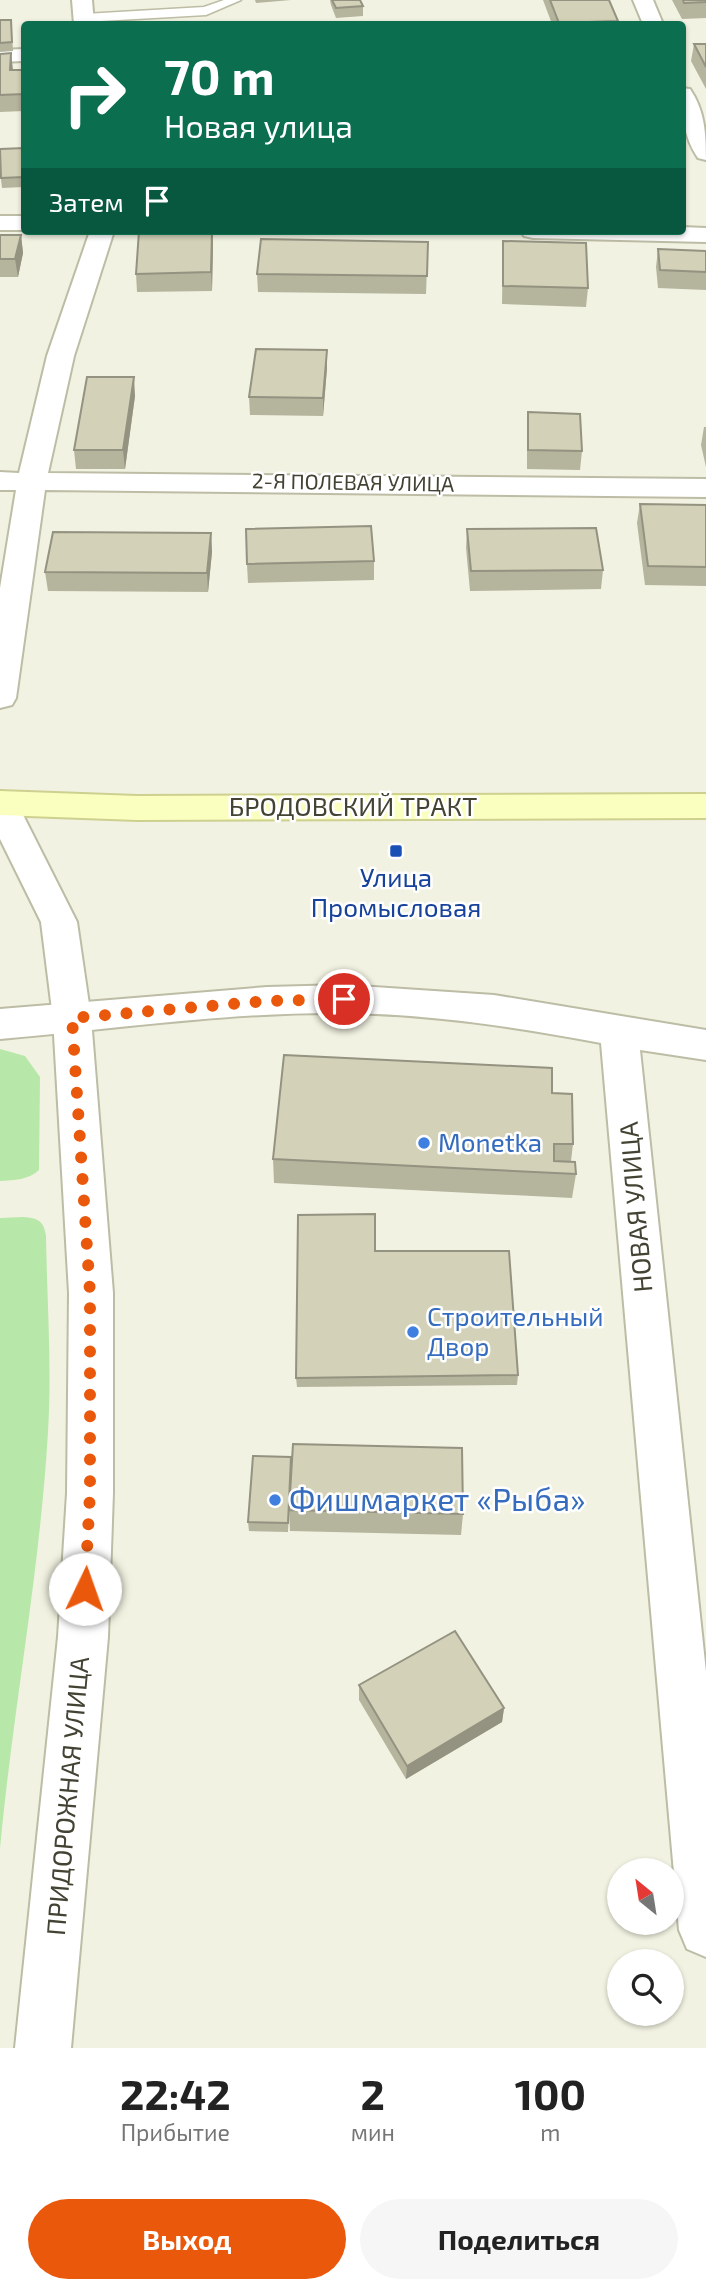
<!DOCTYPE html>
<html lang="ru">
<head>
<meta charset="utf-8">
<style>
  :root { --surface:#fff; --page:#f6f6f6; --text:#222; --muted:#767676; --accent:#ea580c }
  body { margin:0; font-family:"Exo 2",sans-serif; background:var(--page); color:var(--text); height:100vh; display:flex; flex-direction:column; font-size:26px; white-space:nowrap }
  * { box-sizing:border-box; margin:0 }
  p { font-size:23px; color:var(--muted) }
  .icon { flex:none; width:38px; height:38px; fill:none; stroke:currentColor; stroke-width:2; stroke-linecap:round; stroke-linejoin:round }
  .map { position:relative; height:2048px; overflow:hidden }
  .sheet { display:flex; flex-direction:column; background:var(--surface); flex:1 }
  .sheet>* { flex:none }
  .top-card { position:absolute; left:21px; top:21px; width:665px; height:214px; border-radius:7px; box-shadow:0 2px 5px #0004; background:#0b6e4f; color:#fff; overflow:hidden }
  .needle { width:46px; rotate:330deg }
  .controls { position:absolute; left:607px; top:1858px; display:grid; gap:14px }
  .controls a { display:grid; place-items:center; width:77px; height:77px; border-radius:50%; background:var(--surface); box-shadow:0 2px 5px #0004; font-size:35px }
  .pin { position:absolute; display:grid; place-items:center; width:60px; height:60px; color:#fff; margin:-30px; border:4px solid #fff; border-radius:50%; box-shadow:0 2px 7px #0007 }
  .me { position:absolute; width:77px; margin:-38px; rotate:3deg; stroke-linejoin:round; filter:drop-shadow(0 0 5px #0008) }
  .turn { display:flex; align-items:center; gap:24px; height:147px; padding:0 28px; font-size:32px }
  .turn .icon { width:91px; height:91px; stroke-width:2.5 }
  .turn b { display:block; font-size:49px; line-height:60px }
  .then { display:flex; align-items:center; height:66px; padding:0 28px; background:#0003; gap:14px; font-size:26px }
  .eta { display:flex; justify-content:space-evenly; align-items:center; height:119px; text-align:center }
  .eta b { font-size:42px; font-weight:700; line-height:49px }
  .button { display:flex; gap:14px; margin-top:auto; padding:14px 28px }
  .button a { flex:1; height:80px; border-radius:42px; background:var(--accent); color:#fff; font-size:28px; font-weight:700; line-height:80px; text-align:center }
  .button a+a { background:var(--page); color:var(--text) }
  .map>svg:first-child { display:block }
</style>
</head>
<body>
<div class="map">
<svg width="706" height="2048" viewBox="0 0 706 2048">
  <rect width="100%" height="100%" fill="#f2f2e2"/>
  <!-- green -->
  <path fill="#b7e8a9" d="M0,1049l25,7 15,21 -1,93c-10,10 -25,10 -39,11z
    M23,1217c15,1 21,4 23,19 1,65 6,132 2,196 -8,139 -35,277 -48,416v-630z"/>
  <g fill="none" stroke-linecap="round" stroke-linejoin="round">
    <!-- service casing -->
    <g stroke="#bdbca5" stroke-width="3">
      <path id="service" d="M224,0h17l-35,15 -122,7 -6,-4 6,-4 120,-7z"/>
    </g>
    <!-- minor casing -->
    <g stroke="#bdbca5" stroke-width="4">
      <path id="minor" d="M72,0h20l2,24h-20z
        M633,0h20l10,24h-20z
        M24,49v12l-24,1v-12z
        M682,88l8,1c15,22 16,45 16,71l-8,-2c-15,-22 -16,-45 -16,-70z
        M0,216h24v14h-24z
        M682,227l24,1v14l-173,-4 -9,-2 -3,-5h161z
        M90,231h24l-40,125 -26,117 658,6v18l-661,-7 -29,208 -4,7 -12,3v-120l16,-98h-16v-18l19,1 28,-117z
        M344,985l150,10 212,35v30l-66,-10 66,622v285l-19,-8 -8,-19 -78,-887c-86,-16 -171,-29 -258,-30 -114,-1 -229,16 -343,26v-30l267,-22z"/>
    </g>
    <!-- tertiary casing -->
    <g stroke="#bdbca5" stroke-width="4">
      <path id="tertiary" d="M0,791l12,4 5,8 60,119 14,96 22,275v200l-5,144 -37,411h-56l43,-411 9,-144 2,-200 -16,-275 -12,-96 -41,-83z"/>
    </g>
    <!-- secondary casing -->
    <g stroke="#cdd08e" stroke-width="4">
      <path id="secondary" d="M0,791l137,5 569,-2v24l-569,2 -137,-5z"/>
    </g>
    <!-- service -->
    <use href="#service" fill="#fff" fill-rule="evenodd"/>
    <!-- minor -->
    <use href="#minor" fill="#fff" fill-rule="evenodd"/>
    <!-- tertiary -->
    <use href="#tertiary" fill="#fff" fill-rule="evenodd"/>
    <!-- secondary -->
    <use href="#secondary" fill="#faffbf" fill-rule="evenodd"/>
  </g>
  <!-- wall -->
  <path fill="#b5b49d" d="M255,0h36l-35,3z
    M330,0h30l3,6v10l-27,2 -5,-13z
    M543,0h66l9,21v3h-66z
    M672,0h34v18l-24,1z
    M0,20h11l2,31 -13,1z
    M694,44h12v45l-15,-28z
    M0,54l13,16h11v41l-24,1z
    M24,148v39l-22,1 -2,-17z
    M0,235h21l2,18 -5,24h-18z
    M503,241l85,47 -2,19 -84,-3z
    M213,242l-1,49 -75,1 -1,-18z
    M428,242l-2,52 -168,-2 -1,-18z
    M658,249l48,2v39l-48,-2 -2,-21z
    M327,368l-4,48 -73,-1 -1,-18z
    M135,396l-10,73h-49l-2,-19z
    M528,412l54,39 -2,19 -53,-1v-38z
    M704,427h2v40l-5,-22z
    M640,504l66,1v81l-61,-1 -8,-62z
    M467,529l136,41 -2,19 -131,2 -4,-43z
    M211,533l1,19 -4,40 -160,-1 -3,-19z
    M374,561v19l-126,3 -1,-19z
    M552,1093l21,51 -2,17 5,13 -4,24 -298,-15 -1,-24z
    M375,1251l143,124 -1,10 -220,2 -1,-9z
    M291,1457l1,10 171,47 -2,21 -171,-4 -1,-20 -1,21 -39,-1 -1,-9z
    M359,1685l145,23 -2,14 -96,57 -47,-79z"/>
  <!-- shaded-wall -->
  <path fill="#949280" d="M11,53l2,17h-3z
    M212,231l1,11 -1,49 -1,-19z
    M21,235l2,18 -5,24 -3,-18z
    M327,350v18l-4,48v-18z
    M134,377l1,19 -10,73 -2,-19z
    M211,533l1,19 -4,40 -1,-19z
    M504,1708l-2,14 -96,57 1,-13z"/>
  <!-- building -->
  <path fill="#d3d1b7" stroke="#949280" stroke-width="2" d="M332,0h28l3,6 -27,2z
    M550,0h59l9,21 -59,2z
    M683,0h23v2l-22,1z
    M0,20h11l1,22 -12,1z
    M694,44h12v23z
    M11,53l-1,17h14v24l-24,1v-41z
    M24,148v29l-23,1 -1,-29z
    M139,231h73l-1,41 -75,2z
    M0,235h21l-6,24h-15z
    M261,239l167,3 -1,34 -170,-2z
    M503,241l83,2 2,45 -85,-2z
    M658,249l48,2v21l-46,-2z
    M256,349l71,1 -4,48 -74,-1z
    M87,377h47l-11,73h-49z
    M528,412l52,2 2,37 -54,-1z
    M640,504l66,1v62l-58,-1z
    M371,526l3,35 -127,3 -1,-35z
    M596,528l7,42 -132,1 -4,-42z
    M53,532l158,1 -4,40 -162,-1z
    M284,1055l268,13v25l20,1 1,50h-19v17l21,1 1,12 -303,-15z
    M375,1214v37h134l9,124 -222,3 2,-163z
    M293,1444l169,4 1,66 -174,-4z
    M253,1456l38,1 -3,66 -40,-1z
    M455,1631l49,77 -97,58 -48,-81z"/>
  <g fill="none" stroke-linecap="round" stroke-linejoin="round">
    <!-- route -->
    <path stroke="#ea580c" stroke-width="12" stroke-dasharray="0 21.6" d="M85,1589l5,-96v-200l-18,-275 195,-17 77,-2"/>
  </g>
  <!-- markers -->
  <rect fill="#1a4fb4" stroke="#fff" stroke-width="2.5" x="389" y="844" width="14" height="14" rx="3.5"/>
  <g fill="#3f7fe0" stroke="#fff" stroke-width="2.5">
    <circle cx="424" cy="1143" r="7"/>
    <circle cx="413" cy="1332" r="7"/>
    <circle cx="275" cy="1500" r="7"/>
  </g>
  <g text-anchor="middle" stroke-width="5" stroke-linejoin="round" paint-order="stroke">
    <!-- far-street labels -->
    <g font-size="21" fill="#434233" stroke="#fff">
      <text transform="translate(353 483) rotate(1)" y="7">2-Я ПОЛЕВАЯ УЛИЦА</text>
    </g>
    <!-- street labels -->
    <g font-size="26" fill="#434233" stroke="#fff">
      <text x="353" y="816">БРОДОВСКИЙ ТРАКТ</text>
      <text transform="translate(636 1207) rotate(-95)" y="9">НОВАЯ УЛИЦА</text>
      <text transform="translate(68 1796) rotate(-85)" y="9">ПРИДОРОЖНАЯ УЛИЦА</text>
    </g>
    <!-- transit labels -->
    <g font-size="26" fill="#164399" stroke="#fff">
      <text x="396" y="887">Улица<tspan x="396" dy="30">Промысловая</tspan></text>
    </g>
    <!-- shop labels -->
    <g font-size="26" fill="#366cbe" stroke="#fff" text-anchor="start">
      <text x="438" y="1152">Monetka</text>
      <text x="427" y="1326">Строительный<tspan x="427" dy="30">Двор</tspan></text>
    </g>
    <!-- near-shop labels -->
    <g font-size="32" fill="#366cbe" stroke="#fff" text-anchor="start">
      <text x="289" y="1511">Фишмаркет «Рыба»</text>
    </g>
  </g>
</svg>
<div class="controls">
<a><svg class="needle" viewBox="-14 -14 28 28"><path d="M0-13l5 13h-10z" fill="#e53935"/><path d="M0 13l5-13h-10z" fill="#767676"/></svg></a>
<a><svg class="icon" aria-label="search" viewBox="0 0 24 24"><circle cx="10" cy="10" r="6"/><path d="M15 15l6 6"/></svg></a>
</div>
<div class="pin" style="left:344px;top:999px;background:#d93025"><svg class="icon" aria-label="arrive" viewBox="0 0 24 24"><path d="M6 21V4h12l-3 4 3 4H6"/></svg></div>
<svg class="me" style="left:85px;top:1589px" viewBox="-20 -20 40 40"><circle r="19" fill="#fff"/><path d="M0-13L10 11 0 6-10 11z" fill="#ea580c"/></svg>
<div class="top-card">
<div class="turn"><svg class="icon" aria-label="right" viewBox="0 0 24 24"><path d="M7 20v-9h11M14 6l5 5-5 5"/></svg><div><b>70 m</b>Новая улица</div></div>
<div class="then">Затем<svg class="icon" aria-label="arrive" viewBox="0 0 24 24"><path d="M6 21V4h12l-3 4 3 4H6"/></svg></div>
</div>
</div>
<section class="sheet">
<div class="eta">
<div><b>22:42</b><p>Прибытие</p></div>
<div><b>2</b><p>мин</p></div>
<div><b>100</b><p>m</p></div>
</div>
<div class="button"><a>Выход</a><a>Поделиться</a></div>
</section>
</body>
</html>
